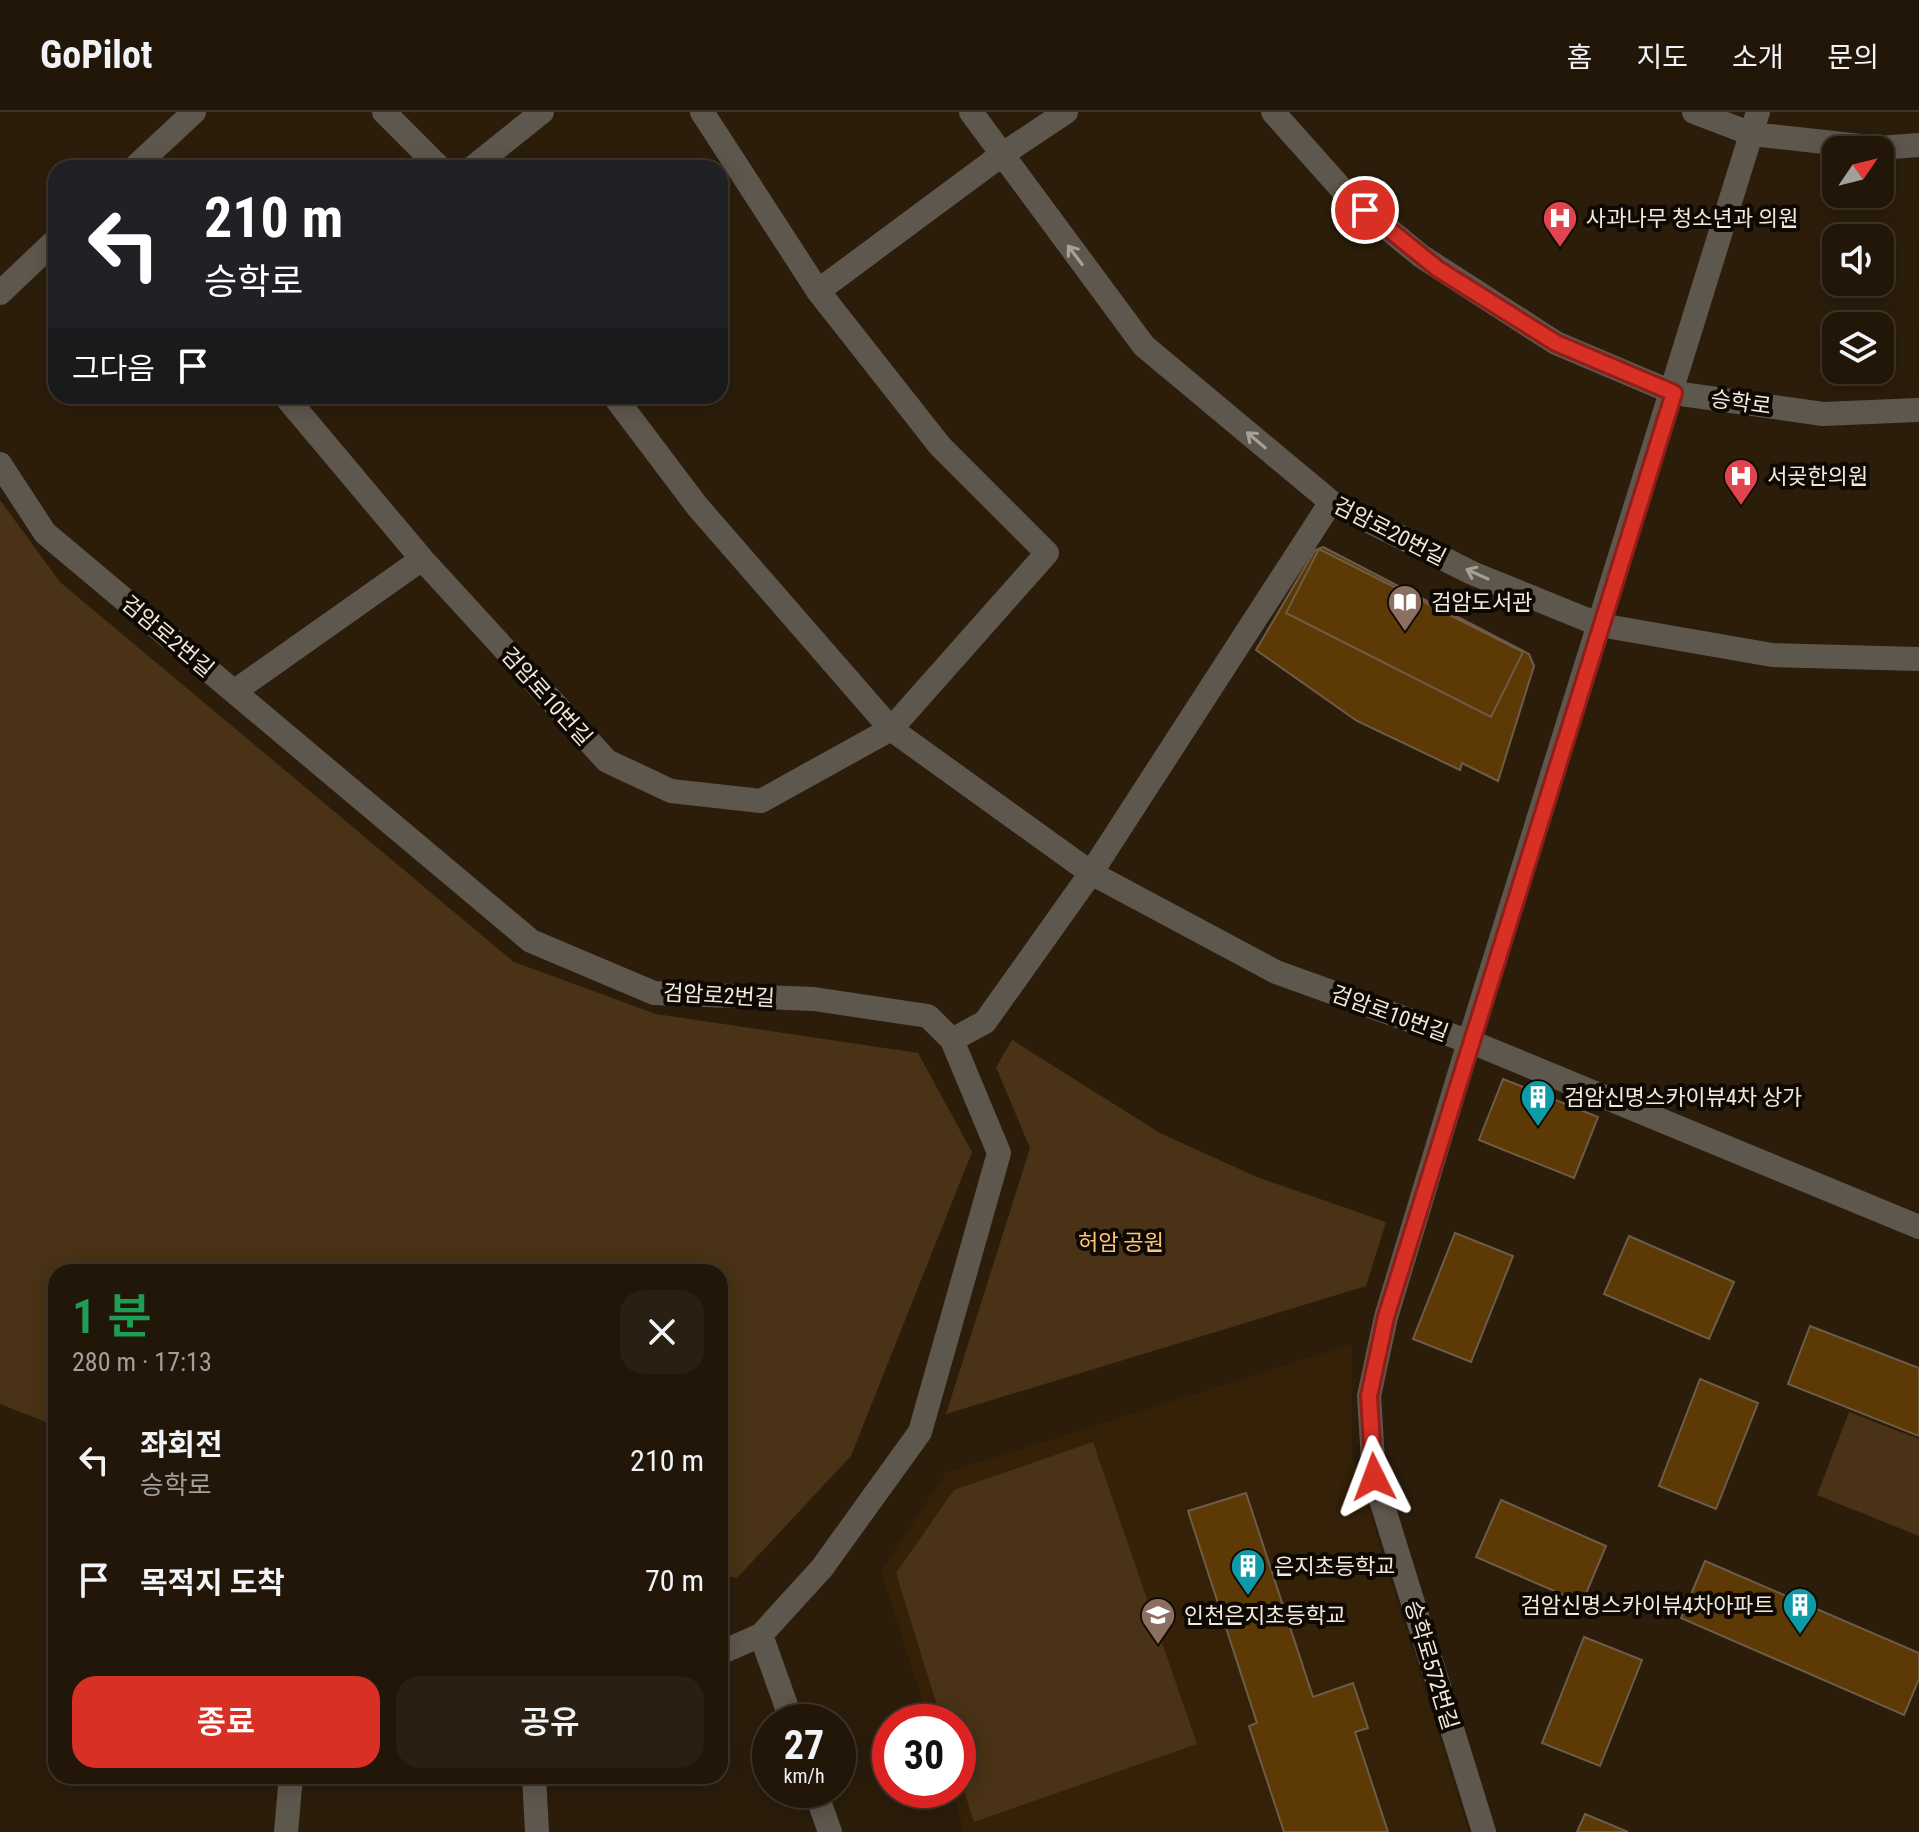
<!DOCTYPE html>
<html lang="ko">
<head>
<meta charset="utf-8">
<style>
  :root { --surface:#211608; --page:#291f12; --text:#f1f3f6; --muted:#a29f9c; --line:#3e3529; --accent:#d93025 }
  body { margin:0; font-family:"Roboto Condensed","Noto Sans KR",sans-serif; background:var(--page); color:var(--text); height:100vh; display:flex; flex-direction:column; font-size:30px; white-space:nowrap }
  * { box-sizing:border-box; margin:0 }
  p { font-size:26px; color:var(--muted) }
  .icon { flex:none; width:44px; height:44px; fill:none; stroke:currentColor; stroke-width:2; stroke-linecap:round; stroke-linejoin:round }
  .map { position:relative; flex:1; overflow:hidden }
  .details { position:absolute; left:48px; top:1152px; width:680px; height:520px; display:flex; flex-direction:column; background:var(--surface); border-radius:24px; box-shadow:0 4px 20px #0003,0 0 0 2px var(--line) }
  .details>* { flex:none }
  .guide { position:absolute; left:48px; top:48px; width:680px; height:244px; border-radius:24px; box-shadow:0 4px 20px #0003,0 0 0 2px var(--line); background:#202124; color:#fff; overflow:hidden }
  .needle { width:52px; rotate:55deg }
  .fabs { position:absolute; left:1822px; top:24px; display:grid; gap:16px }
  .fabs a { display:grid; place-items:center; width:72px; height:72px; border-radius:16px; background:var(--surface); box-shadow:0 4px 20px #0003,0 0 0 2px var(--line); font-size:40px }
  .speed { position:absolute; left:752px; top:1592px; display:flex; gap:16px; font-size:40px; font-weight:700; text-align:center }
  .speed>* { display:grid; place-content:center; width:104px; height:104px; border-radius:50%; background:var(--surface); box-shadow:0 4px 20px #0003,0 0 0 2px var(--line); line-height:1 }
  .speed small { font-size:20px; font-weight:400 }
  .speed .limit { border:12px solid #d22; background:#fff; color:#111 }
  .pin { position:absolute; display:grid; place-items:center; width:68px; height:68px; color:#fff; margin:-34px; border:4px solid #fff; border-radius:50%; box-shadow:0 2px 8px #0007 }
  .me { position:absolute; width:88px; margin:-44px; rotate:357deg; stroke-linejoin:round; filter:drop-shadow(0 0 6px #0008) }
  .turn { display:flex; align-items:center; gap:28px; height:168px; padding:0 24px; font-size:36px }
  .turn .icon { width:104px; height:104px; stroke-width:2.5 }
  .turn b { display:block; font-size:56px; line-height:68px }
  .then { display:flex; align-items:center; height:76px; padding:0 24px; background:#0003; gap:16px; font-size:30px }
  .round { display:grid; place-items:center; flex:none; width:84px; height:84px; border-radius:24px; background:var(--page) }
  .summary { display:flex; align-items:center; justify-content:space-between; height:136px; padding:0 24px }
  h1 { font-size:48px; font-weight:600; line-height:60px; color:#1e9e55 }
  .primary-button { display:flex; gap:16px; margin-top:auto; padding:16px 24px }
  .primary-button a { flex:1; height:92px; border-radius:24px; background:var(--accent); color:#fff; font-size:32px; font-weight:600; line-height:92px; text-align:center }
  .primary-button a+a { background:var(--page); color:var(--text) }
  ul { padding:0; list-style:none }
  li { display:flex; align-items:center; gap:24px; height:120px; padding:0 24px }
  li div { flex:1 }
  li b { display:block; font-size:30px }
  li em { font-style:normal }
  header { display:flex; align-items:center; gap:48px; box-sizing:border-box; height:112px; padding:0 40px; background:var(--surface); border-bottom:2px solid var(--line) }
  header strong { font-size:38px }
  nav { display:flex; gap:44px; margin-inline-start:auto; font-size:28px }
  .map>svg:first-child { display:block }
</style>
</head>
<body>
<header>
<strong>GoPilot</strong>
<nav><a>홈</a><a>지도</a><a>소개</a><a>문의</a></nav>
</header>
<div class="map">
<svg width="1919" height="1720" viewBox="0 0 1919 1720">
  <rect width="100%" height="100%" fill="#2c1d0b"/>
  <!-- built -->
  <path fill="#342108" d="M1352,1232v112l117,376h-505l-13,-42h7v-68h-29l-48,-151 65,-98z"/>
  <!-- green -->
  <path fill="#493215" d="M0,388l60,82 454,380 142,52 262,39 54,99 -121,304 -114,122 -17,-3v-303h-664v154l-56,-22z
    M1012,928l148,93 97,44 129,45 -20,64 -420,128 84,-266 -34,-81z
    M1849,1300l70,27v97l-102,-41z
    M1093,1330l104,302 -223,78 -16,-49v-51h-16l-46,-149 58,-83z"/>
  <!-- building -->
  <path fill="#5c3905" stroke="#6d5c48" stroke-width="2" d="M1323,435l206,107 5,12 -36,115 -36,-18 -2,7 -103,-49 -101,-71 59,-100z
    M1319,437l204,103 -32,65 -205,-104z
    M1503,967l95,38 -24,61 -95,-38z
    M1455,1121l58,23 -42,106 -58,-23z
    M1629,1124l105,46 -25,57 -105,-45z
    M1810,1214l109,42v68l-131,-52z
    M1700,1267l58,24 -42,106 -57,-23z
    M1246,1381l67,204 40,-14 15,45 -13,4 33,100h-104l-35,-106 8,-3 -69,-212z
    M1501,1388l105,46 -24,57 -106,-46z
    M1705,1449l214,92v26l-15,36 -223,-97z
    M1584,1525l58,23 -42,106 -58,-23z
    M1585,1702l43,18h-51z"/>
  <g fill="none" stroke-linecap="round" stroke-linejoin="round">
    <!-- minor -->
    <path stroke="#5e574e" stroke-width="24" d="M384,0l56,56
      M971,0l173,234 187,156 141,71 128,52 172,30 147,4
      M1273,0l74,83 74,61 135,87 118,50 149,21 96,-4
      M1694,0l58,22 127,14 40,-3
      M134,56l60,-56
      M472,56l70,-56
      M818,179l182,-135 66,-44
      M0,181l56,-53
      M285,284l137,163 185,202 64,30 90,10 130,-72 156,-176 -107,-107 -122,-155 -116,-179
      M614,284l83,110 194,223 200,144 185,99 205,74 438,181
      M0,352l45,69 486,408 123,52 160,6 114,17 24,24 47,113 -79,279 -98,136 -61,67 -41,18
      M235,579l187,-132
      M952,928l33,-18 106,-149 240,-371
      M761,1523l31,87
      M534,1664l3,56
      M815,1678l15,42
      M286,1720l5,-56
      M1484,1720l-110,-355 -5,-81 17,-79 83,-275 289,-930"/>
  </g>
  <!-- one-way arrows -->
  <defs><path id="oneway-shaft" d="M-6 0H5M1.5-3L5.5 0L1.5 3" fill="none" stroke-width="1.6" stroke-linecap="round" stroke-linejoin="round" transform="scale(2)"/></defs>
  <g stroke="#a8a095">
    <use href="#oneway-shaft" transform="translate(1075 143) rotate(-127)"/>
    <use href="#oneway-shaft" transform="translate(1256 328) rotate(-140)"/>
    <use href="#oneway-shaft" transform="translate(1477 462) rotate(-156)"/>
  </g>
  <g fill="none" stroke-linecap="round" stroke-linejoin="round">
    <!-- route casing -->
    <g stroke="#8d1f18" stroke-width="20">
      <path id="route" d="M1365,98l73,59 118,74 118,50 -288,924 -17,79 5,81"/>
    </g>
    <!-- route -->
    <use href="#route" stroke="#d93025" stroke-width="14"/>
  </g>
  <!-- icons -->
  <defs>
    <g id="hospital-pin" transform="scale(1.8)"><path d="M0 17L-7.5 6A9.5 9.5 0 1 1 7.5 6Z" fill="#e0444e" stroke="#0f0903"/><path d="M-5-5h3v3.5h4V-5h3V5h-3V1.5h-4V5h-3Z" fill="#fff"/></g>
    <g id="library-pin" transform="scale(1.8)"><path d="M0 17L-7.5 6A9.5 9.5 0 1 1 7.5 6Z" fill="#8d6e63" stroke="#0f0903"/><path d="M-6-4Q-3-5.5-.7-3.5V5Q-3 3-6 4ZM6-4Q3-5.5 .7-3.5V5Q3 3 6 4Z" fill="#fff"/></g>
    <g id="building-pin" transform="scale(1.8)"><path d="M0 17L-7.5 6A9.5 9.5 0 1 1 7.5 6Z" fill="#0f9aa8" stroke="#0f0903"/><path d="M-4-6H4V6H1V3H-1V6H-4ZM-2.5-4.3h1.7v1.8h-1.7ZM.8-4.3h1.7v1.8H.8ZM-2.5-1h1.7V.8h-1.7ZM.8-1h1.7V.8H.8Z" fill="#fff"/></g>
    <g id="school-pin" transform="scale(1.8)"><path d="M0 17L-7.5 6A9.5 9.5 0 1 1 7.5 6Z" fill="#8d6e63" stroke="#0f0903"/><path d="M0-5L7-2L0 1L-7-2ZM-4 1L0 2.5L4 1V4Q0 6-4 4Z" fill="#fff"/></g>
  </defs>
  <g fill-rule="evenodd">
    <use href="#hospital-pin" x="1560" y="106"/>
    <use href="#hospital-pin" x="1741" y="364"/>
    <use href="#library-pin" x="1405" y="490"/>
    <use href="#building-pin" x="1538" y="985"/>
    <use href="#building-pin" x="1248" y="1454"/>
    <use href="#building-pin" x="1800" y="1493"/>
    <use href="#school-pin" x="1158" y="1503"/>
  </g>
  <g text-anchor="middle" stroke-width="8" stroke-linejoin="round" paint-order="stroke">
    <!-- poi labels -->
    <g font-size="22" fill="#f2e8dc" stroke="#0f0903" text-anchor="start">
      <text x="1586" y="114">사과나무 청소년과 의원</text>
      <text x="1767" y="372">서곶한의원</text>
      <text x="1431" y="498">검암도서관</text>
      <text x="1564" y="993">검암신명스카이뷰4차 상가</text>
      <text x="1274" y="1462">은지초등학교</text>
      <text x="1774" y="1501" text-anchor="end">검암신명스카이뷰4차아파트</text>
      <text x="1184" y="1511">인천은지초등학교</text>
    </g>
    <!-- street labels -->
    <g font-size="22" fill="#f2e8dc" stroke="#0f0903">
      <text transform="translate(1741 290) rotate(8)" y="8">승학로</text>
      <text transform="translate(1390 419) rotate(27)" y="8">검암로20번길</text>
      <text transform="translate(168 524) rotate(40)" y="8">검암로2번길</text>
      <text transform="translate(547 584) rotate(48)" y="8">검암로10번길</text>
      <text transform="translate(719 883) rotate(3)" y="8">검암로2번길</text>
      <text transform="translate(1390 901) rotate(20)" y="8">검암로10번길</text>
      <text transform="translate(1432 1553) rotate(73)" y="8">승학로572번길</text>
    </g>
    <!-- park labels -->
    <g font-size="22" fill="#fec37e" stroke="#0f0903">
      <text x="1121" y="1138">허암 공원</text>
    </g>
  </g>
</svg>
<div class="fabs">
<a><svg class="needle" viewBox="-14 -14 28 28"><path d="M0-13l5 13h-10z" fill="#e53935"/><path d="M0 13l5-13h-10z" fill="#a29f9c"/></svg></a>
<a><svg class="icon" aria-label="sound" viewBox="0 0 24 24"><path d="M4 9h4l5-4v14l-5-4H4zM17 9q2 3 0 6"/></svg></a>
<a><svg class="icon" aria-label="layers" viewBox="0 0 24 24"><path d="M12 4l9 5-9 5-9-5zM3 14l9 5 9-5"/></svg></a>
</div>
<div class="speed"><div>27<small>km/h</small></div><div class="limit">30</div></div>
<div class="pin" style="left:1365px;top:98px;background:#d93025"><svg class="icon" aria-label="arrive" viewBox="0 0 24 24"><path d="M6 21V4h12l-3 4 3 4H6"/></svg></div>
<svg class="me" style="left:1374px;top:1365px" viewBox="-20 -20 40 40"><path d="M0-17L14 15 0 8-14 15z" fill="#d93025" stroke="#fff" stroke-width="4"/></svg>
<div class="guide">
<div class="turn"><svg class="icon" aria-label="left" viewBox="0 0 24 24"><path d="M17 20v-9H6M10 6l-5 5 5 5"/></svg><div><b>210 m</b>승학로</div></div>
<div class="then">그다음<svg class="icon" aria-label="arrive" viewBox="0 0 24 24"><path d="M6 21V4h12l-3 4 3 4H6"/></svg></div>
</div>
<section class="details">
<div class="summary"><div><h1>1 분</h1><p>280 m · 17:13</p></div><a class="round"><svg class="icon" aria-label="close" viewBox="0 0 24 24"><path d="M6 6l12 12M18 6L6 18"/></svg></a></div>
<ul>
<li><svg class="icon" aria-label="left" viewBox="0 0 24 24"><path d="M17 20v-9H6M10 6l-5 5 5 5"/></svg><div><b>좌회전</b><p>승학로</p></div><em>210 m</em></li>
<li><svg class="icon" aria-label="arrive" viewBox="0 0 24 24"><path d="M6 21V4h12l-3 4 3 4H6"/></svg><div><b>목적지 도착</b></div><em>70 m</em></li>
</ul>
<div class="primary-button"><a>종료</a><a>공유</a></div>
</section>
</div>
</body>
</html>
